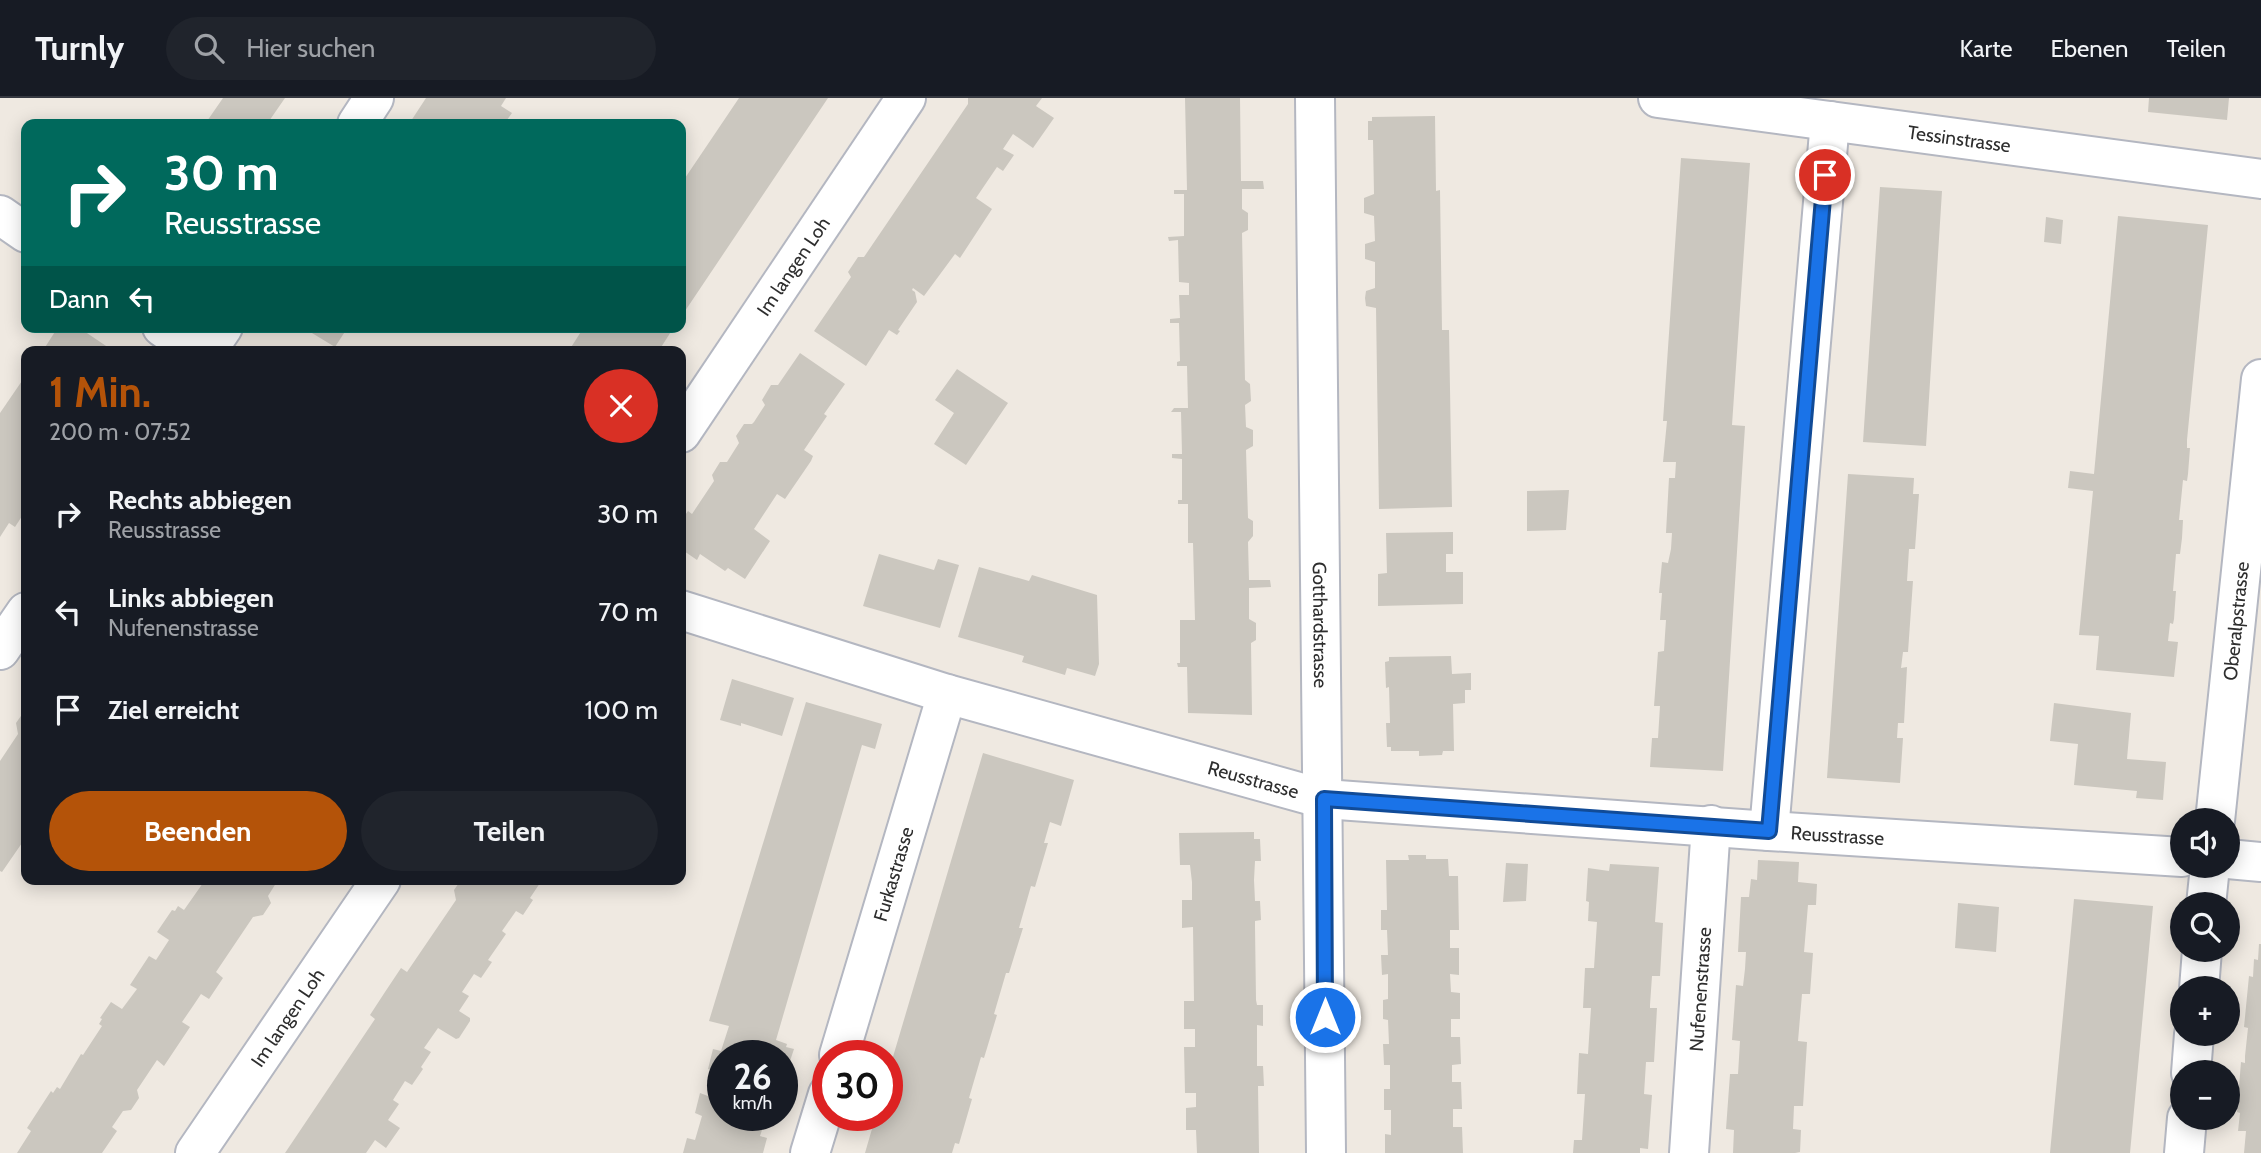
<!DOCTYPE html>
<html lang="de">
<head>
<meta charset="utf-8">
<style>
  :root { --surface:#171b24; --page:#20242c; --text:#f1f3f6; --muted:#9ea1a6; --line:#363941; --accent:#b45309 }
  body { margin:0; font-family:Cabin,sans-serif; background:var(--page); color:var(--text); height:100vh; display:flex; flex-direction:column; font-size:26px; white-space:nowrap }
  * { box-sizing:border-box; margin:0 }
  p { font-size:23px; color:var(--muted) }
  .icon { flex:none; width:38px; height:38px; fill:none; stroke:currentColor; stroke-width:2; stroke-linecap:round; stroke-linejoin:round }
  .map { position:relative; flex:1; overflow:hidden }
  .drawer { position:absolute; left:21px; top:248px; width:665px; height:539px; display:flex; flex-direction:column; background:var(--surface); border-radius:14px; box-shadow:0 4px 18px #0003 }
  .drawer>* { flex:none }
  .guide { position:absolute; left:21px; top:21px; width:665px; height:214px; border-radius:14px; box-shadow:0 4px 18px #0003; background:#00695c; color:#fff; overflow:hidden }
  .controls { position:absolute; left:2170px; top:710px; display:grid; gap:14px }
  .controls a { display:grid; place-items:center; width:70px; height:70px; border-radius:50%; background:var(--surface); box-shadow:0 4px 18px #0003; font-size:35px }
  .speed { position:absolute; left:707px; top:942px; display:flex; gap:14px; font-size:35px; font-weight:700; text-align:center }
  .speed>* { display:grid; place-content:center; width:91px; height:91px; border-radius:50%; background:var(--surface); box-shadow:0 4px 18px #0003; line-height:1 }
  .speed small { font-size:18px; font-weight:400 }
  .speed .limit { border:10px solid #d22; background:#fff; color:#111 }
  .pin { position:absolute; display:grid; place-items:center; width:60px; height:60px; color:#fff; margin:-30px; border:4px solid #fff; border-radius:50%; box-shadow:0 2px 7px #0007 }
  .me { position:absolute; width:77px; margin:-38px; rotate:0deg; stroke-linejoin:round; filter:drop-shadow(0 0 5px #0008) }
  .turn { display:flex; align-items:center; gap:24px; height:147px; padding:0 28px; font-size:32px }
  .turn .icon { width:91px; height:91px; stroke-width:2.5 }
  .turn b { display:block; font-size:49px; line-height:60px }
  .then { display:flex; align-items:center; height:66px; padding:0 28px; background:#0003; gap:14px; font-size:26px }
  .round { display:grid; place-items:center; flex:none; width:74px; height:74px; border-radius:37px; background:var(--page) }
  .head { display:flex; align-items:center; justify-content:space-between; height:119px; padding:0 28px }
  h1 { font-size:42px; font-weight:700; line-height:52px; color:var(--accent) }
  .primary-button { display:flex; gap:14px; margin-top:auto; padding:14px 28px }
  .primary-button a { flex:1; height:80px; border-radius:42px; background:var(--accent); color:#fff; font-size:28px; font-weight:700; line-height:80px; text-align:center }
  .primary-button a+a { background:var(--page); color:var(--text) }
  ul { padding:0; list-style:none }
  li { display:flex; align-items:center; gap:21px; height:98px; padding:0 28px }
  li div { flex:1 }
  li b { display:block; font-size:26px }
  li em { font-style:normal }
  header { display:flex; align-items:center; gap:42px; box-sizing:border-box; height:98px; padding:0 35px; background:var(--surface); border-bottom:2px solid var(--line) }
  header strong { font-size:33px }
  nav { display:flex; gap:38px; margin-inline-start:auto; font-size:24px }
  .search { width:490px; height:63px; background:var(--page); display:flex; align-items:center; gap:18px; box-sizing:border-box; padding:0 24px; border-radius:38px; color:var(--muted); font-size:26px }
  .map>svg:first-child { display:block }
</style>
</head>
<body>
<header>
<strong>Turnly</strong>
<div class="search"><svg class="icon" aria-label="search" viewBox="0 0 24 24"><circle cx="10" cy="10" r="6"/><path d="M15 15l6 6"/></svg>Hier suchen</div>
<nav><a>Karte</a><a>Ebenen</a><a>Teilen</a></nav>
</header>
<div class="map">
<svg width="2261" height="1055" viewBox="0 0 2261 1055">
  <rect width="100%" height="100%" fill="#efe9e1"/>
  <!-- building -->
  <path fill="#cbc7bf" d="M223,0h62l-18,26h-62z
    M426,0h80l-5,8 11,7 -8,11h-95z
    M739,0h89l-147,219v-133z
    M968,0h74l-6,8 18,12 -21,30 -20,-14 -10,15 11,6 -11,16 -6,-4 -21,31 16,11 -32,49 -5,-4 -31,42 -11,-8 -1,2 3,2 2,10 -19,28 2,1 -3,4 -8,-5 -23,36 -52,-35 37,-54 -3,-5 10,-15h6l104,-153z
    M1185,0h55l1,83h22l1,8h-22v20l6,4v17l-6,3 3,147 5,4 1,17 -6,4 1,22 7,3v16l-7,4 2,68 5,3v15l-5,6 1,38h21l1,7 -22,1v31l7,4v17l-5,3 1,72 -64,-2 -1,-46h-9l-1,-4h3v-43h15l-2,-77h-5v-39h-10v-4h4v-41l-10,-1v-4h10l-1,-42h-10l3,-4h14l-1,-42h-10v-4l3,-1 -1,-38h-9v-4l10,-1 -1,-23h10v-12l-10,-1 -1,-42 -9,1 -1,-4 16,-1v-42h-10v-4h13z
    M2149,0h80l-2,22 -79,-8z
    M1435,18l1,75 4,-1 2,140h7l3,177 -73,2 -3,-201 -10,-2 -1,-8 1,-7 9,-3v-26l-10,-3v-15l10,-3 -1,-25 -10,-3v-15l10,-4 -1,-54h-5v-19h4v-4z
    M1681,60l69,5 -18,262 13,1 -22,345 -73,-4 2,-29h6l2,-32h-6l4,-54 6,-1 1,-16 1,-15h-6l2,-27h-3l3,-31 6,1 3,-14 1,-16h-6l3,-55h6l1,-16h-13l4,-41h-4z
    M1880,89l62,4 -16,255 -63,-4z
    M2118,118l90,9 -21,215v8h3l-2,26 -1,7 -4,-1 -4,40h4l-1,18 -2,16h-4l-3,37h3l-2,28 -1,5 -3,-1 -2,18 10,1 -4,35 -78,-7 3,-34 -20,-1 14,-144 -25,-3 2,-17 24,3z
    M2046,119l17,3 -2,24 -17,-2z
    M58,229h20l37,25h-73z
    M302,229h46l-13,20z
    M584,229h90l-16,25h-90z
    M800,255l45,31 -21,30 3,2 -23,34 9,6 -2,5 -26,38 -8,-5 -23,35 16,12 -25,38 -17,-11 -3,3 -25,-17 -3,6 -16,-11v-28l7,-10 4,3 22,-33 -2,-6 8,-13h7l12,-19 -3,-7 8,-12h8l2,-2 11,-17 -3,-5 9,-15h7z
    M957,271l51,34 -42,62 -32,-21 20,-31 -19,-13z
    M26,277v135l-11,17 -6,-4 -9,14v-124z
    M1848,376l66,4 -1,16h6l-4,55h-6l-2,32h6l-5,71h-5l-2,16 6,-1 -3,56h-6l-1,15h6l-3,45 -73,-5z
    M1569,392l-3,40 -39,1v-40z
    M1453,434v22h-7v18h17v32l-85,2v-32l9,-1 -1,-40z
    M879,456l55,16 4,-11 21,6 -19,63 -77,-22z
    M979,469l50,14 3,-6 65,20 2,69 -4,12 -28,-8 -2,7 -43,-13 2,-6 -66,-19z
    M1451,558l1,18 19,-1v17h-6v13l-12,1 1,47h-11l-1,4 -23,1v-5h-28v-4h-4l-1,-24h4l-1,-36 -3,1 -1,-26 4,-1v-4z
    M732,581l62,19 -12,38 -41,-13v3l-21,-6z
    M806,604l76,22 -7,25 -13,-4 -86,295 11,4 -1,3 8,2 -7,21 -5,-1v-14h-59v60h44l-7,21 7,2 -4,15h-80l4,-15 8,2 7,-24 -7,-3 5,-20 8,3 8,-24 -8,-3 5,-20 8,2 8,-25 -20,-5z
    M2054,605l77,10 -4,46 39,3 -3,38 -27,-2 1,-7 -63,-6 4,-41 -28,-3z
    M23,615h3v128l-4,2 -20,29 -2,-1v-110l18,-27 -2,-11z
    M983,655l91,27 -13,46 -11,-4 -6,21h4l-13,44 -4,-1 -12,42h4l-14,45h-3l-12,41 3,1 -13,43 -3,-1 -12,41 3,1 -13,45 -4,-1 -3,10h-87l11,-38h11v-38z
    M1254,734v7h6l1,22h-6l-1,19 1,21h5l1,19 -6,1v6l1,73 1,5h6v21l-6,-1v41h6l1,20h-6l1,67h-62l-1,-23h-10v-22l10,-1v-14h-11l-1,-46h11v-18h-11v-28h10l-1,-74 -11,1v-28h10v-18l-2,-17h-10l-1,-32z
    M1408,757h18v4h22l1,17h9l1,54h-9v18h9v27l-9,-1 1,18 9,1v26h-9v18h9l1,27 -9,1v17h9l1,27h-9v18h9l1,26h-78v-19l6,1v-25h-7v-21h6v-24h-6l-1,-21h6l-1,-24 -5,-1v-19l5,-1v-25l-6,1 -1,-20h7l-1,-25h-6v-20h6l-1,-50h23z
    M1758,762l41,2 -1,20 19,2 -1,21h-8l-4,47 9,1 -3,41h-8l-4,47 9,1 -4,64h-9l-1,23 8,1 -1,22 -5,1h-62l1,-23 -8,-1 4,-55h8l1,-16 1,-17 -8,-1 4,-55 7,1 2,-17 1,-17h-8l3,-55h8l2,-18 6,1z
    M1506,765l22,1 -2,37 -23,1z
    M1610,766l49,3 -4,55 8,1 -3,53h-8l-2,29v3h7l-3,54h-8l-2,32 8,1 -4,54 -8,-1v5h-67l1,-13h8l3,-46h-8l2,-41 9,1 3,-46h-8l2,-40h9l3,-46 -9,-1 1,-19 -3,-1 2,-33 21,3z
    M199,782h79l-10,16 3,7 -8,12 -10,2 -37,55 7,6 -14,21 -8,-5 -8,12 -11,16 8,5 -26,39 -7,-6 -20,30 2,8 -8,12 -8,1 -11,16 5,4 -15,22h-85l14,-22 -4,-3 24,-37 2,2 4,-6 3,2 21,-35 2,1 19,-29 -3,-2 3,-5 -2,-1 11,-16 11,7 15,-20 -7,-4 19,-29 7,4 13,-20 -12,-8 15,-22 3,1 3,-5 6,4 19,-27z
    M461,782h81l-12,18 3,2 -10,15 -7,-4 -14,20 4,3 -18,26 4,2 -11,16 -7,-4 -12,18 7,4 -10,15 11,7v3l-11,17 -3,1 -18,-11 -14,20 7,4 -10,15 2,2 -11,16 -7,-4 -12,19 6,4 -11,16 12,8 -14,20 -11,-8 -9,13h-81l90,-134 -5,-4 15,-23 16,-24 6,4 49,-72 -2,-10z
    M2074,801l79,7 -23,247h-80z
    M1958,805l41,4 -3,45 -41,-4z
    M2259,846h2v209h-17l2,-22h-8l2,-18 -3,-1 4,-50 4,1v-7l3,-28 -4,-1 5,-51 4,1 1,-18 4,1z"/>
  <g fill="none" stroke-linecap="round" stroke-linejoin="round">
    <!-- minor casing -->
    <g stroke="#b4b7c1" stroke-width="42">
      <g id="minor">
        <path id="s1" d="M1315,0l11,1055"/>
        <path id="s2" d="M1658,0l603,81"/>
        <path d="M357,26l17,-26"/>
        <path d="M0,117l26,18"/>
        <path d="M162,229l36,25"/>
        <path d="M206,254l17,-25"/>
        <path id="s3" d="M681,335l225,-335"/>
        <path id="s4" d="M681,512l266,84 377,105 445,32 413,26"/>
        <path d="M0,552l26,-38"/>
        <path id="s5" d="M2215,723l46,-442"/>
        <path d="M1769,733l61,-710"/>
        <path d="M2228,761l33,3"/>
        <path d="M2206,807l4,-39"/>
        <path d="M2199,891l3,-39"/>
        <path id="s6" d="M839,957l108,-361"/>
        <path d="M2191,975l3,-39"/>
        <path id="s7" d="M195,1055l186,-273"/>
        <path d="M810,1055l18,-59"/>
        <path id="s8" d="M1689,1055l22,-328"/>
        <path d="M2184,1055l3,-35"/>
      </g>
    </g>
    <!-- minor -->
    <use href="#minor" stroke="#fff" stroke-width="38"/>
  </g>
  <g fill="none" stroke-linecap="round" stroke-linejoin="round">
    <!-- route casing -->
    <g stroke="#114b97" stroke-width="18">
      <path id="route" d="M1325,919l-1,-218 445,32 56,-656"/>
    </g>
    <!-- route -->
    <use href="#route" stroke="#1a73e8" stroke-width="12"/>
  </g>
  <g text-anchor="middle" stroke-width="6" stroke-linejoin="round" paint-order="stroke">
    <!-- street labels -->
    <g font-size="19" fill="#2e2e2e" stroke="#fff">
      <text dy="7" stroke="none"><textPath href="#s2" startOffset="304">Tessinstrasse</textPath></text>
      <text dy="7" stroke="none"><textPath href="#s3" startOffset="201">Im langen Loh</textPath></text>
      <text dy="7" stroke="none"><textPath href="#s5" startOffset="201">Oberalpstrasse</textPath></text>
      <text dy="7" stroke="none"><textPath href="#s1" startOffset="527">Gotthardstrasse</textPath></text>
      <text dy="7" stroke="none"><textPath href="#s4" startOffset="597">Reusstrasse</textPath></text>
      <text dy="7" stroke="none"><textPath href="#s4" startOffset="1185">Reusstrasse</textPath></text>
      <text dy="7" stroke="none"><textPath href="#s6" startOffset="189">Furkastrasse</textPath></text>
      <text dy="7" stroke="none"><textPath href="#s8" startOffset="164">Nufenenstrasse</textPath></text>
      <text dy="7" stroke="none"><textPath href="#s7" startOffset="164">Im langen Loh</textPath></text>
    </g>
  </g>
</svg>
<div class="controls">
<a><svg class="icon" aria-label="sound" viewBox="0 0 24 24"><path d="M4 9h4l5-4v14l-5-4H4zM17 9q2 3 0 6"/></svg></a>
<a><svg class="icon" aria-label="search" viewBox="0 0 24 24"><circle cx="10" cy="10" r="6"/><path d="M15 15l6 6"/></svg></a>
<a>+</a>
<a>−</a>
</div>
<div class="speed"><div>26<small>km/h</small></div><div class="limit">30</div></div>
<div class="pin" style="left:1825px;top:77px;background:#d93025"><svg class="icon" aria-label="arrive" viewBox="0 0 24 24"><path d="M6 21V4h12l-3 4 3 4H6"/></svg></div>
<svg class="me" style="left:1325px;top:919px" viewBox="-20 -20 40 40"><circle r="17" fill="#1a73e8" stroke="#fff" stroke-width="3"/><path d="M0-11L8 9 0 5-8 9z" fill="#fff"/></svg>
<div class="guide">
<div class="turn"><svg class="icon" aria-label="right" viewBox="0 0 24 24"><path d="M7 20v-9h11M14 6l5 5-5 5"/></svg><div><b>30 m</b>Reusstrasse</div></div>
<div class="then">Dann<svg class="icon" aria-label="left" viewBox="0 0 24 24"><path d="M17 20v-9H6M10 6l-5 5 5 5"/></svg></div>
</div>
<section class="drawer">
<div class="head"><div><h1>1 Min.</h1><p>200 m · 07:52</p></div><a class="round" style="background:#d93025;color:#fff"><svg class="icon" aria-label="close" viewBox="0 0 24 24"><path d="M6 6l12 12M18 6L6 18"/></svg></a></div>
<ul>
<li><svg class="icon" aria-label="right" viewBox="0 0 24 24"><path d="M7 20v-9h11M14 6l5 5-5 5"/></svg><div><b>Rechts abbiegen</b><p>Reusstrasse</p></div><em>30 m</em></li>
<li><svg class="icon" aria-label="left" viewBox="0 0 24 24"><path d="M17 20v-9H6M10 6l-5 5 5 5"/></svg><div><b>Links abbiegen</b><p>Nufenenstrasse</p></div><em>70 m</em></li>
<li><svg class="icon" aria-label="arrive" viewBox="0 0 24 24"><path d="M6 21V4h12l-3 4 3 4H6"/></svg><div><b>Ziel erreicht</b></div><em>100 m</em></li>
</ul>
<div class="primary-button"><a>Beenden</a><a>Teilen</a></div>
</section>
</div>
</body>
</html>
